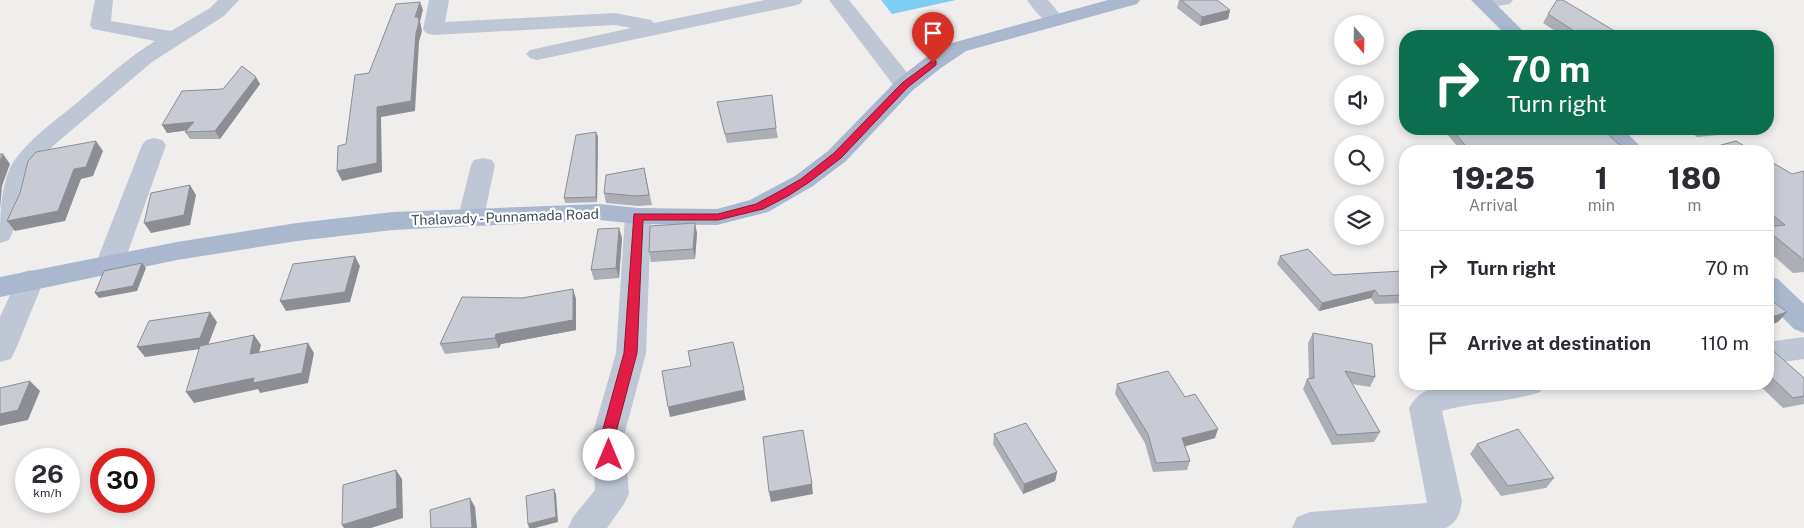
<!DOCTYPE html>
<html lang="en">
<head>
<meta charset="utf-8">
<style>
  :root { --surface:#fff; --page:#f7f7f7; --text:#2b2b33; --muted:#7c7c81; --line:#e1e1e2 }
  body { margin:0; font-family:"Public Sans",sans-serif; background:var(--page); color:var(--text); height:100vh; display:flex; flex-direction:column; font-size:19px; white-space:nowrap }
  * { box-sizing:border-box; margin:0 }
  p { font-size:16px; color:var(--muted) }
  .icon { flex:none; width:28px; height:28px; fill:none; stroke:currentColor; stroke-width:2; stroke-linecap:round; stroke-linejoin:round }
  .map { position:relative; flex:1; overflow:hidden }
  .panel { position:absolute; left:1399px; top:145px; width:375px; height:245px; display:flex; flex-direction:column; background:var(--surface); border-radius:20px; box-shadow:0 2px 8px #0003 }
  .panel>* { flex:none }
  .top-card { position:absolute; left:1399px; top:30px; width:375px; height:105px; border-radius:20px; box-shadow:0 2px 8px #0003; background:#0b6e4f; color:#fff; overflow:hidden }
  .needle { width:32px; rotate:160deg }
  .controls { position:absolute; left:1334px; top:15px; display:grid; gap:10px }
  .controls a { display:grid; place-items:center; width:50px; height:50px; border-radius:50%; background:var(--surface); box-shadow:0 2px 8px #0003; font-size:25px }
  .speed { position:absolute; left:15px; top:448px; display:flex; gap:10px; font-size:25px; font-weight:700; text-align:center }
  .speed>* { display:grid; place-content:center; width:65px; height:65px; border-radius:50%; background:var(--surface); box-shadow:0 2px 8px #0003; line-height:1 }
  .speed small { font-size:12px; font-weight:400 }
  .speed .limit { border:8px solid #d22; background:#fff; color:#111 }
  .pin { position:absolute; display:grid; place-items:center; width:42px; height:42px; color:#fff; margin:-51px -21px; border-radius:50% 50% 50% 0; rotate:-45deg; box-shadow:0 0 5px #0007 }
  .pin .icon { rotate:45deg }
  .me { position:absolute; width:55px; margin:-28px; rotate:0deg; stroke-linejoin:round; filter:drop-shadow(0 0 4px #0008) }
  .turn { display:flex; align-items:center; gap:18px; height:105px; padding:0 25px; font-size:22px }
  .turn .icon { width:65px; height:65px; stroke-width:2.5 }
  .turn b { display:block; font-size:35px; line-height:42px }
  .eta { display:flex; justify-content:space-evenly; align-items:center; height:85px; text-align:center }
  .eta b { font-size:30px; font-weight:800; line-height:35px }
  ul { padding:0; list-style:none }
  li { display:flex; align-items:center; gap:15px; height:75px; padding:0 25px; border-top:1px solid var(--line) }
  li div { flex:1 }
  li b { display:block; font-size:19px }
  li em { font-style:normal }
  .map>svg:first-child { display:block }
</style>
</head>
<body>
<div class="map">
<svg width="1804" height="528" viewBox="0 0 1804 528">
  <rect width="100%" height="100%" fill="#f0eded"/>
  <!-- water -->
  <path fill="#7ecef4" d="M881,0h75l-64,14z"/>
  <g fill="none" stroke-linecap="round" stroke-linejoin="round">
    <!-- minor -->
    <path fill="#bfc7d4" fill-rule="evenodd" d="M95,0h18l-2,21 60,10 39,-23 8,-8h21l-15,16 -72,46 -99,84 -19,24 -8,32 -17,38 -9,3c0,-25 0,-52 10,-75 13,-25 46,-48 68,-66 25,-21 49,-44 77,-61l-62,-12 -3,-4z
      M429,0h20l-4,22 170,-9 36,7 3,3 111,-23h38l-3,4 -7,2 -256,54 -7,-2 -4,-4 4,-4 101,-22 -16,-3 -182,10 -7,-2 -3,-4z
      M829,0h20l64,80 3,5 -3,5 -8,2 -8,-2z
      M1027,0h21l17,20 -3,4c-16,4 -26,-12 -35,-24z
      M1476,0h37l-3,4 -26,4 -7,-2 -3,-4z
      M154,138l8,2 4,5 -42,118 -4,7 -10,2 -10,-2 -4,-7 46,-118 4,-5z
      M483,158l9,2 3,5 -11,52 -4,6 -9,2 -9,-2 -4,-6 13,-52 3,-5z
      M638,208l9,2 4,6 -5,137 -22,83 5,58 -5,10 -17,24h-39l5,-11 22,-27 -3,-54 24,-83 9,-137 4,-6z
      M30,270l10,3 4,7 -29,71 -4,8 -11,3v-45l20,-44z
      M1804,337v22l-36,5v-22z
      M1454,384h91l-5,8c-32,11 -66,10 -98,19l20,90c-2,13 -4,20 -16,27h-154l5,-11 13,-5 117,-9 -18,-95c11,-20 25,-20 45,-24z"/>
    <!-- major -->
    <path fill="#a9b8cf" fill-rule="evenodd" d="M1108,0h32l-3,4 -171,47 -25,17 -28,22 -67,71 -33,25 -45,26 -51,13 -79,-1 -38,-4 -207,10 -96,11 -120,19 -177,37v-20l177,-35 120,-19 96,-11 207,-8 38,4 79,1 33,-9 45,-24 33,-25 69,-71 28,-22 27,-15z
      M1471,0h21l36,36h-21z
      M1598,129h25l22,22h-26z
      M1768,276l10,3 26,25v29l-10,-4 -26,-26z"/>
  </g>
  <!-- wall -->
  <path fill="#acafb5" d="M1179,0h38l13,10 -2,9 -28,7 -23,-18z
    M1548,14l75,22h-60l-20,-13z
    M260,84l-40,55h-30l-5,-7 1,-2 -19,3 56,-44z
    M717,102l59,26 2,10 -51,5 -8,-31z
    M1443,129h159l19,17 -3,5h-157z
    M1688,129h55l-3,4 -43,4z
    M596,132l2,5 -1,65 -32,1 -1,-5z
    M1768,160l24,14 12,-3v101l-11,1 -25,-22z
    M644,168l8,37 -14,1 -32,-3 -2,-10z
    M697,233l-2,26 -44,3 -2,-10z
    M622,238l-3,40 -25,2 -3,-10z
    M1280,256l53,19 72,-3v31l-30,1 -4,-6 -52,13 -42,-47z
    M573,289l3,10v31l-75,14 -2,4 -54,6 -5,-10z
    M1313,333l62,44 -5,10 -18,-3 28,48 -6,10 -42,3 -29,-56 4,-10h2l-1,-36z
    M1768,346l36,32v26l-21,4 -25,-24h10z
    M1117,384l68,13 30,41 -30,8 5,15 -3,9 -34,2 -8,-29 -30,-49z
    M994,434l63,38 -2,9 -32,13 -30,-50z
    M1477,444l77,34 -8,10 -45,8 -31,-42z"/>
  <!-- shaded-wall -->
  <path fill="#8c8e94" d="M420,2l3,8 -3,11 2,10 -3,11 -4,69 -34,6 1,55 -40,9 -5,-10 40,-64 39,-74 -1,-16z
    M1230,10l-2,9 -28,7 2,-9z
    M256,77l4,7 -40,55 -5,-8z
    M194,122l4,7 -31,4 -5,-8z
    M596,132l2,5 -1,65 -1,-5z
    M96,141l7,10 -10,25 -12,3 -16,42 -50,10 -8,-10z
    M1491,148l-2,3h-13z
    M3,154l7,10 -8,22 -2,23v-47z
    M190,185l6,10 -6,30 -39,8 -7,-10z
    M695,223l2,10 -2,26 -2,-10z
    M619,228l3,10 -3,40 -3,-10z
    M355,256l5,10 -10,36 -64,9 -6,-10z
    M142,263l4,5 -9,23 -38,7 -4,-5z
    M573,289l3,10v31l-75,14 -2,4 -4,-10 1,-4z
    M1375,290l-4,8 -52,13 3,-8z
    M210,312l7,10 -10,26 -62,9 -8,-10z
    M1787,312l-9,10 -10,4v-8z
    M254,335l7,10 -5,19 -6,-10z
    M308,343l6,10 -6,30 -48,10 -2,-4 -64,14 -8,-11z
    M30,381l10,10 -12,29 -28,6v-12z
    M744,390l2,10 -76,17 -2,-10z
    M1218,429l-3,9 -36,10 3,-10z
    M396,470l6,9 1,39 -32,10h-27l-2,-3z
    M1057,472l-2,9 -32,13 1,-10z
    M812,484l1,10 -42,8 -2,-10z
    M554,489l2,5 2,28 -23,6h-6l-1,-4z
    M470,498l5,9 2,21h-5z"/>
  <!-- building -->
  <path fill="#c8cbd3" stroke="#8c8e94" d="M1181,0h36l13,10 -28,7z
    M1557,0h6l60,36h-41l-34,-22z
    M420,2l-5,15h3l1,5 -3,11 -5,68 -34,6v56l-40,8 1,-25 8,-2 9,-69 14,-2 27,-69z
    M242,66l14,11 -41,54 -30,1 9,-10 -32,3 20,-34 41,-2z
    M772,95l4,33 -51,6 -8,-32z
    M1452,129h150l19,17 -88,5h-40l-2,-3 -15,3h-6z
    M596,132v65l-32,1 12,-63z
    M96,141l-10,26 -12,2 -16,42 -51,10 13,-28 8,-32 8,-9z
    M1736,141l17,10h-54z
    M0,154h3l-3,8z
    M1768,160l24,14 12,-3v89l-36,-29v-4l17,-2 -17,-14z
    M644,168l5,27 -13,1 -32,-3 2,-18z
    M190,185l-6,30 -40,8 7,-30z
    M695,223l-2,26 -44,3 1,-26z
    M619,228l-3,40 -25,2 7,-41z
    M1308,249l25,26 69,-4 1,1h2v23l-26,1 -4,-6 -53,13 -42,-47z
    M355,256l-10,36 -65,9 13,-37z
    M142,263l-9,23 -38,7 9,-22z
    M573,289v31l-77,14 -1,4 -55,6 22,-47 60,1z
    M1768,298l19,14 -19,6z
    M210,312l-10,26 -63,9 12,-26z
    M1313,333l59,11 3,33 -30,-6 35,61 -43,3 -30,-56 7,-1z
    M254,335l-4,19 58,-11 -6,30 -49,10 1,-5 -68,14 14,-46z
    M733,342l11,48 -76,17 -6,-36 29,-5 -3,-15z
    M1768,346l36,32v18l-11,2 -25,-24z
    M1168,371l17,26 10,-3 23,35 -36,9 8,23 -34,2 -8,-29 -31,-50z
    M30,381l-12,29 -18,4v-26z
    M1026,423l31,49 -33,12 -30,-50z
    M1518,429l36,49 -46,8 -31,-42z
    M803,430l9,54 -43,8 -6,-55z
    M396,470l1,38 -55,17 1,-40z
    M554,489l2,28 -28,7 -2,-28z
    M470,498l2,30h-41l-1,-18z"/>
  <!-- route -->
  <path fill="#e11d48" stroke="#92132f" d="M933,60l3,1v4l-28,22 -67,71 -33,25 -20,13 -25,13 -45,11h-75l-6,133 -22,83 1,19 -2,4 -5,2 -4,-2 -4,-23 23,-83 10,-139h84l38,-10 24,-13 21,-12 33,-26 68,-70z"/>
  <g text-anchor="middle" stroke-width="4.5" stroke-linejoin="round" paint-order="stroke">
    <!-- street labels -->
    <g font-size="14" fill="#434e5c" stroke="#fff">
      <text transform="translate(505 217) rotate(-2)" y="5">Thalavady - Punnamada Road</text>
    </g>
  </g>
</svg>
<div class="controls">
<a><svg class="needle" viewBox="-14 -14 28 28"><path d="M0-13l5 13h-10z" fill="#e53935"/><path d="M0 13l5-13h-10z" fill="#7c7c81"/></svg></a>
<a><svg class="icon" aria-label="sound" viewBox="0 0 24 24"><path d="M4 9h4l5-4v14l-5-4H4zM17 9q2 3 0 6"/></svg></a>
<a><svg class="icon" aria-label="search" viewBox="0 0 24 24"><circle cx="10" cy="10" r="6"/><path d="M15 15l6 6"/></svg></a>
<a><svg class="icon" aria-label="layers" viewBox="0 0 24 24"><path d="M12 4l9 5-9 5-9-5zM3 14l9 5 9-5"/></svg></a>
</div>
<div class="speed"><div>26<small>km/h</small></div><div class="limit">30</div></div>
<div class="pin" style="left:933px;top:63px;background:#d93025"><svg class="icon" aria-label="arrive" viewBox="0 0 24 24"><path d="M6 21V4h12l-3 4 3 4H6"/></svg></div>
<svg class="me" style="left:609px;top:455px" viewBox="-20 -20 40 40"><circle r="19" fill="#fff"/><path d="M0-13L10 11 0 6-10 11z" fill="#e11d48"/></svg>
<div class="top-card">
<div class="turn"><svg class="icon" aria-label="right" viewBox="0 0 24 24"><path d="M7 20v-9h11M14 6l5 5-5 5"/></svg><div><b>70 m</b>Turn right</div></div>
</div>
<section class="panel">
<div class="eta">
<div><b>19:25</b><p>Arrival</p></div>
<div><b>1</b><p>min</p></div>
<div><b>180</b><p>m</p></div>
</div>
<ul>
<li><svg class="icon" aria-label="right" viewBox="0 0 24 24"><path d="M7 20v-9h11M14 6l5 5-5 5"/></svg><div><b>Turn right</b></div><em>70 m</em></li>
<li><svg class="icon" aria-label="arrive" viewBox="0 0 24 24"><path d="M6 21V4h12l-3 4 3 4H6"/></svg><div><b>Arrive at destination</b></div><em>110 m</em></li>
</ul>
</section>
</div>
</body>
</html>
